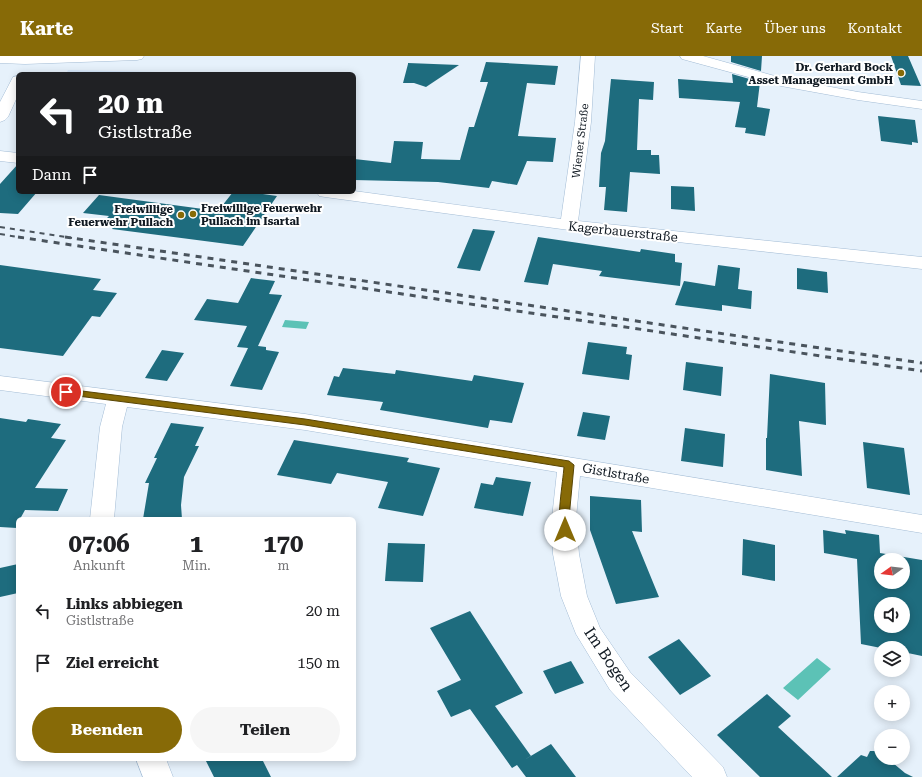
<!DOCTYPE html>
<html lang="de">
<head>
<meta charset="utf-8">
<style>
  :root { --surface:#fff; --page:#f6f6f6; --text:#202124; --muted:#757577; --accent:#876a07 }
  body { margin:0; font-family:"Roboto Serif",serif; background:var(--page); color:var(--text); height:100vh; display:flex; flex-direction:column; font-size:15px; white-space:nowrap }
  * { box-sizing:border-box; margin:0 }
  p { font-size:13px; color:var(--muted) }
  .icon { flex:none; width:22px; height:22px; fill:none; stroke:currentColor; stroke-width:2; stroke-linecap:round; stroke-linejoin:round }
  .map { position:relative; flex:1; overflow:hidden }
  .side { position:absolute; left:16px; top:461px; width:340px; height:244px; display:flex; flex-direction:column; background:var(--surface); border-radius:6px; box-shadow:0 2px 10px #0003 }
  .side>* { flex:none }
  .banner { position:absolute; left:16px; top:16px; width:340px; height:122px; border-radius:6px; box-shadow:0 2px 10px #0003; background:#202124; color:#fff; overflow:hidden }
  .needle { width:26px; rotate:256deg }
  .tools { position:absolute; left:874px; top:497px; display:grid; gap:8px }
  .tools a { display:grid; place-items:center; width:36px; height:36px; border-radius:50%; background:var(--surface); box-shadow:0 2px 10px #0003; font-size:20px }
  .pin { position:absolute; display:grid; place-items:center; width:34px; height:34px; color:#fff; margin:-17px; border:2px solid #fff; border-radius:50%; box-shadow:0 1px 4px #0007 }
  .me { position:absolute; width:44px; margin:-22px; rotate:0deg; stroke-linejoin:round; filter:drop-shadow(0 0 3px #0008) }
  .turn { display:flex; align-items:center; gap:14px; height:84px; padding:0 16px; font-size:18px }
  .turn .icon { width:52px; height:52px; stroke-width:2.5 }
  .turn b { display:block; font-size:28px; line-height:34px }
  .then { display:flex; align-items:center; height:38px; padding:0 16px; background:#0003; gap:8px; font-size:15px }
  .eta { display:flex; justify-content:space-evenly; align-items:center; height:68px; text-align:center }
  .eta b { font-size:24px; font-weight:700; line-height:28px }
  .button { display:flex; gap:8px; margin-top:auto; padding:8px 16px }
  .button a { flex:1; height:46px; border-radius:24px; background:var(--accent); color:#fff; font-size:16px; font-weight:700; line-height:46px; text-align:center }
  .button a+a { background:var(--page); color:var(--text) }
  ul { padding:0; list-style:none }
  li { display:flex; align-items:center; gap:12px; height:52px; padding:0 16px }
  li div { flex:1 }
  li b { display:block; font-size:15px }
  li em { font-style:normal }
  header { display:flex; align-items:center; gap:24px; box-sizing:border-box; height:56px; padding:0 20px; background:var(--accent); color:#fff }
  header strong { font-size:19px }
  nav { display:flex; gap:22px; margin-inline-start:auto; font-size:14px }
  .map>svg:first-child { display:block }
</style>
</head>
<body>
<header>
<strong>Karte</strong>
<nav><a>Start</a><a>Karte</a><a>Über uns</a><a>Kontakt</a></nav>
</header>
<div class="map">
<svg width="922" height="721" viewBox="0 0 922 721">
  <rect width="100%" height="100%" fill="#e6f1fb"/>
  <!-- built -->
  <path fill="#d5e7fa" d="M68,14l137,3 -139,1z"/>
  <!-- water -->
  <path fill="#5cc2b6" d="M285,264l24,2 -3,7 -24,-2z
    M817,602l14,11 -33,31 -15,-12z"/>
  <!-- building -->
  <path fill="#1e6c7e" fill-rule="evenodd" d="M731,0h31l-1,15 -30,-9z
    M891,0h17l13,30 -20,-1z
    M486,6l72,4 -3,19 -28,-2 -9,53 38,2 -3,24 -26,-1 -10,24 -25,-4 -3,7 -51,-6 -84,-2v-21l37,4 3,-22 29,1 -2,17 39,1 9,-33h5l14,-45h-8z
    M408,8v-1l51,2 -33,22 -12,-4h-11z
    M732,18l28,8 -3,25 13,2 -5,27 -20,-3 1,-5 -11,-1 5,-25 -61,-4 -1,-19 55,4z
    M611,23l43,3 -1,18 -14,-1 -2,51h14v5h8l1,19 -30,-2 -3,40 -23,-2 2,-23h-7l2,-34 4,-12z
    M878,60l37,4 3,23 -6,-1v3l-31,-4z
    M18,108v28h19l-19,22 -18,-1v-29z
    M671,130l23,1 1,24 -24,-2z
    M233,136h15l29,4 -34,50 -131,-17 6,-8 -12,-2 3,-3 -26,-3 16,-18 119,16z
    M473,173l22,2 -15,40 -23,-3z
    M538,181l102,15 1,-3 34,5v8l7,1 -2,23 -81,-10 3,-5 -49,-7 -5,21 -24,-3z
    M0,209l101,14 -8,11 24,3 -17,24 -8,-1 -29,40 -63,-8z
    M718,209l22,3 -2,21 14,2 -1,18 -29,-4v6l-47,-6 9,-24 31,5z
    M797,212l30,4 1,21 -31,-4z
    M251,222l24,3 -6,13 13,1 -24,51 8,1v3l13,2 -17,38 -32,-4 18,-38 -11,-1 10,-21 -53,-6 13,-21 31,4z
    M588,286l39,5 -1,7 6,1 -3,25 -47,-6z
    M162,294l22,3 -17,28 -22,-3z
    M686,306l37,5 -2,29 -38,-6z
    M343,312l52,6 1,-4 76,11 2,-6 50,8 -12,40 -22,-3 -2,8 -108,-18 3,-8 -56,-7 7,-19 5,1z
    M770,318l55,9 1,42 -27,-4 3,55 -36,-6v-32h1z
    M583,356l27,4 -5,24 -28,-4z
    M0,362l26,4 2,-3 33,5 -10,14 15,2 -31,48 33,1 -10,22 -33,-1 -5,9h-2l-1,9 -17,-1z
    M171,367l33,4 -9,19h4l-15,31 -3,28 1,14h-39l6,-36h-4l12,-25h-3z
    M685,372l40,6 -2,33 -42,-6z
    M294,384l115,18 -2,4 33,6 -17,48 -45,-8 10,-26 -51,-9 -6,11 -54,-9z
    M863,386l41,6 6,47 -43,-7z
    M496,421l35,5 -8,34 -49,-8 7,-25 12,2z
    M590,440l51,4 1,32 -10,-1 27,66 -43,7 -26,-74z
    M823,474l23,4 -1,-4 34,5 1,18 42,7v96l-19,-4v-4h-22l-20,-4 -4,-85 -33,-6zM881,504h22v22h-22zM881,548h22v22h-22z
    M743,483l32,6v36l-33,-6z
    M388,487l37,1 -2,38 -38,-1z
    M18,508v29l-18,4v-29z
    M470,555l53,82 -28,13 36,50 -7,4 27,-16 25,33h-50l-9,-12 -5,3 -42,-59 -19,8 -14,-26 24,-11 -31,-52z
    M679,583l32,37 -31,19 -32,-38z
    M571,605l13,22 -29,11 -12,-23z
    M767,638l24,22 -13,11 54,50h-72l-43,-42z
    M870,695h9l2,2v5h6l18,15 8,4h-76l24,-22 6,2z
    M205,703h57l9,18h-57z"/>
  <g fill="none" stroke-linecap="round" stroke-linejoin="round">
    <!-- minor casing -->
    <g stroke="#a3bcd5" stroke-width="1">
      <path id="minor" d="M0,0h144l-2,3 -5,1 -112,4 -25,-1z
        M581,0h14l-4,66 -13,99 344,36v12l-353,-39 -244,-33 -6,-1 -2,-4 37,-1 207,28 14,-97z
        M680,0h23l79,22 76,14 64,9v8l-64,-9 -77,-14 -99,-27z
        M18,20v19l-10,22 -3,3 -5,2v-20l13,-25z
        M0,95l18,2v10l-18,-2z
        M0,320l305,38 617,101v18l-342,-57 -4,42 3,36 8,42 13,32 30,44 93,95 4,10h-35l-82,-87 -34,-56 -15,-38 -8,-42 -1,-36 5,-46 -252,-42 -178,-23 -5,20 -8,92h-24l10,-92 6,-23 -106,-14z
        M136,703h30l7,18h-30z"/>
    </g>
    <!-- minor -->
    <use href="#minor" fill="#fff" fill-rule="evenodd"/>
    <!-- rail-far1 -->
    <path stroke="#4a545d" stroke-width="2" stroke-dasharray="5 5" stroke-linecap="butt" d="M0,171l72,11
      M0,178l24,4"/>
    <!-- rail -->
    <path stroke="#4a545d" stroke-width="3" stroke-dasharray="6 6" stroke-linecap="butt" d="M18,181l904,134
      M65,181l857,126"/>
  </g>
  <!-- route -->
  <path fill="#876a07" stroke="#584505" d="M66,333l239,30 264,42 5,4 -5,53 1,12 -2,3h-7c-5,-11 2,-52 3,-66l-259,-42 -243,-31 -1,-2 1,-2z"/>
  <!-- markers -->
  <g fill="#876a07" stroke="#fff" stroke-width="1.5">
    <circle cx="901" cy="17" r="4"/>
    <circle cx="193" cy="158" r="4"/>
    <circle cx="181" cy="159" r="4"/>
  </g>
  <g text-anchor="middle" stroke-width="4" stroke-linejoin="round" paint-order="stroke">
    <!-- far-poi labels -->
    <g font-size="11" font-weight="bold" fill="#101922" stroke="#fff" text-anchor="end">
      <text x="893" y="15">Dr. Gerhard Bock<tspan x="893" dy="13">Asset Management GmbH</tspan></text>
      <text x="201" y="156" text-anchor="start">Freiwillige Feuerwehr<tspan x="201" dy="13">Pullach im Isartal</tspan></text>
      <text x="173" y="157">Freiwillige<tspan x="173" dy="13">Feuerwehr Pullach</tspan></text>
    </g>
    <!-- far-street labels -->
    <g font-size="11" fill="#101922" stroke="#fff">
      <text transform="translate(580 85) rotate(-83)" y="4">Wiener Straße</text>
    </g>
    <!-- street labels -->
    <g font-size="13" fill="#101922" stroke="#fff">
      <text transform="translate(623 175) rotate(6)" y="5">Kagerbauerstraße</text>
      <text transform="translate(616 417) rotate(10)" y="5">Gistlstraße</text>
    </g>
    <!-- near-street labels -->
    <g font-size="16" fill="#101922" stroke="#fff">
      <text transform="translate(609 603) rotate(56)" y="6">Im Bogen</text>
    </g>
  </g>
</svg>
<div class="tools">
<a><svg class="needle" viewBox="-14 -14 28 28"><path d="M0-13l5 13h-10z" fill="#e53935"/><path d="M0 13l5-13h-10z" fill="#757577"/></svg></a>
<a><svg class="icon" aria-label="sound" viewBox="0 0 24 24"><path d="M4 9h4l5-4v14l-5-4H4zM17 9q2 3 0 6"/></svg></a>
<a><svg class="icon" aria-label="layers" viewBox="0 0 24 24"><path d="M12 4l9 5-9 5-9-5zM3 14l9 5 9-5"/></svg></a>
<a>+</a>
<a>−</a>
</div>
<div class="pin" style="left:66px;top:336px;background:#d93025"><svg class="icon" aria-label="arrive" viewBox="0 0 24 24"><path d="M6 21V4h12l-3 4 3 4H6"/></svg></div>
<svg class="me" style="left:565px;top:474px" viewBox="-20 -20 40 40"><circle r="19" fill="#fff"/><path d="M0-13L10 11 0 6-10 11z" fill="#876a07"/></svg>
<div class="banner">
<div class="turn"><svg class="icon" aria-label="left" viewBox="0 0 24 24"><path d="M17 20v-9H6M10 6l-5 5 5 5"/></svg><div><b>20 m</b>Gistlstraße</div></div>
<div class="then">Dann<svg class="icon" aria-label="arrive" viewBox="0 0 24 24"><path d="M6 21V4h12l-3 4 3 4H6"/></svg></div>
</div>
<section class="side">
<div class="eta">
<div><b>07:06</b><p>Ankunft</p></div>
<div><b>1</b><p>Min.</p></div>
<div><b>170</b><p>m</p></div>
</div>
<ul>
<li><svg class="icon" aria-label="left" viewBox="0 0 24 24"><path d="M17 20v-9H6M10 6l-5 5 5 5"/></svg><div><b>Links abbiegen</b><p>Gistlstraße</p></div><em>20 m</em></li>
<li><svg class="icon" aria-label="arrive" viewBox="0 0 24 24"><path d="M6 21V4h12l-3 4 3 4H6"/></svg><div><b>Ziel erreicht</b></div><em>150 m</em></li>
</ul>
<div class="button"><a>Beenden</a><a>Teilen</a></div>
</section>
</div>
</body>
</html>
